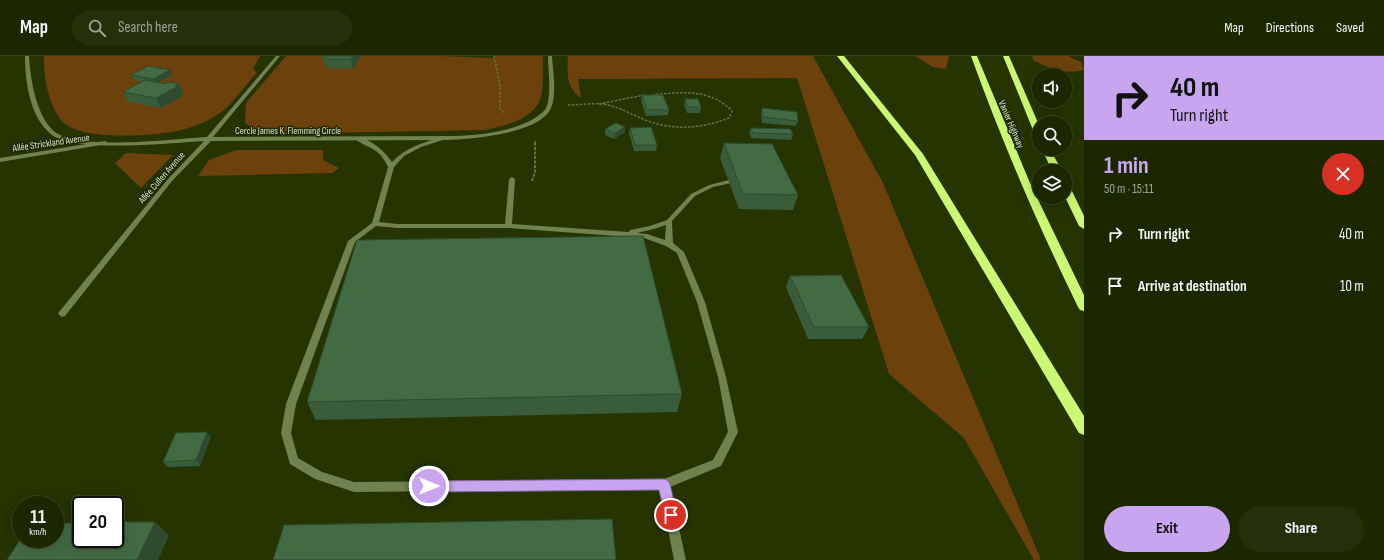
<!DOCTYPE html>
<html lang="en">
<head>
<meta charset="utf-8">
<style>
  :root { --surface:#1c2700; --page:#252f0a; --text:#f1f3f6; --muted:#a0a599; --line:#3a4422; --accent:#c7a6ef }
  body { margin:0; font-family:"Sofia Sans Condensed",sans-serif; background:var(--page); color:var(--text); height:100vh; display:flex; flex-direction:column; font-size:15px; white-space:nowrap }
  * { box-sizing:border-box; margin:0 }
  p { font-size:13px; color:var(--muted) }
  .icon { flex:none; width:22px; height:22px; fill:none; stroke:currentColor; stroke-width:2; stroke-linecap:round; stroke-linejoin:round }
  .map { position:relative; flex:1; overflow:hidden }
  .sheet { display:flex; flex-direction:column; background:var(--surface); width:300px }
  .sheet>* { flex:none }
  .top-card { background:#c7a6ef; color:#111; overflow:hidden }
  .fabs { position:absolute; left:1032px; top:12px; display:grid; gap:8px }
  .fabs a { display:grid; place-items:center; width:40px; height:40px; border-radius:50%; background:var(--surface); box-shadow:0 4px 16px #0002,0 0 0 1px var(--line); font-size:20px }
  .speed { position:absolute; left:12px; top:440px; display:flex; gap:8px; font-size:20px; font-weight:700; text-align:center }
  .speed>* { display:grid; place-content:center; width:52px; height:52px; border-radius:50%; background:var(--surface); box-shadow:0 4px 16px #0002,0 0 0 1px var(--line); line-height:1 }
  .speed small { font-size:10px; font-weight:400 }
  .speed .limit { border:2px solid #111; border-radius:6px; background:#fff; color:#111 }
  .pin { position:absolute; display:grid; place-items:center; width:34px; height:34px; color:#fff; margin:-17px; border:2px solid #fff; border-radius:50%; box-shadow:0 1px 4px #0007 }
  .me { position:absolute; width:44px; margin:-22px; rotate:90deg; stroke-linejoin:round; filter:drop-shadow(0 0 3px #0008) }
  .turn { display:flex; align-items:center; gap:14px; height:84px; padding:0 20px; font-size:18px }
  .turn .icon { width:52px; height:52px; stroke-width:2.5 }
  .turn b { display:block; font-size:28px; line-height:34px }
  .round { display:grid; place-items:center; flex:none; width:42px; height:42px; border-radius:21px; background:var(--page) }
  .headline { display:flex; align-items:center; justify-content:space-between; height:68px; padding:0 20px }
  h1 { font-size:24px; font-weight:700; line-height:30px; color:var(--accent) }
  .primary-button { display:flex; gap:8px; margin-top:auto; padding:8px 20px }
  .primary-button a { flex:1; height:46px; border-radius:24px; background:var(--accent); color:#111; font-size:16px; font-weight:700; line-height:46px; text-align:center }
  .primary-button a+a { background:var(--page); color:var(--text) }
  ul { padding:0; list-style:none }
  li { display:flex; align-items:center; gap:12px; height:52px; padding:0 20px }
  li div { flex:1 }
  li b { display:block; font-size:15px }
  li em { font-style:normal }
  header { display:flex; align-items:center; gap:24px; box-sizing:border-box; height:56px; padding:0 20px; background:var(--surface); border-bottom:1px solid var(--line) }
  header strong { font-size:19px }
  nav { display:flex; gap:22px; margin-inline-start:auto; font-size:14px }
  .search { width:280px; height:36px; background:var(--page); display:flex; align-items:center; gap:10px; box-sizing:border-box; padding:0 14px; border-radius:22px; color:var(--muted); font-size:15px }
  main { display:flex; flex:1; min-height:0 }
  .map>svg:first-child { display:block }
</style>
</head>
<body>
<header>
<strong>Map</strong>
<div class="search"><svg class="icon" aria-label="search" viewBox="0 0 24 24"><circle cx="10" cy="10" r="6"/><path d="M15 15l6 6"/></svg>Search here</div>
<nav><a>Map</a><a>Directions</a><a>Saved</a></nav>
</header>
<main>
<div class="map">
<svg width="1084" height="504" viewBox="0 0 1084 504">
  <rect width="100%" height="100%" fill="#253400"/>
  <!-- green -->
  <path fill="#6c410c" d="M44,0h216l-7,13 4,4c-11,11 -25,32 -37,40 -14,10 -31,16 -48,19 -25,4 -87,8 -107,-8 -16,-14 -22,-48 -21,-68z
    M286,0h154l54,2v-2h49c-1,13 1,29 -2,41 -7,23 -35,28 -55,33l-224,4 -17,-11 1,-20z
    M568,0h245l70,127 158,377h-7l-70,-122 -75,-64 -92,-296 -219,1 3,19c-15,-10 -14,-25 -13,-42z
    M915,0h32l2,1 -3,12 -13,-2z
    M1032,0h36l13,6 3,8c-19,5 -33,-2 -50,-9z
    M236,94h87v10l16,8 -7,5 -134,3 11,-16z
    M126,97l47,2 -32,33 -26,-25z"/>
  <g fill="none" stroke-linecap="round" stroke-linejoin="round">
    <!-- path-far1 -->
    <path stroke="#667348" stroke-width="1.5" stroke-dasharray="2.5 1.5" stroke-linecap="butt" d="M494,0l6,30v23l4,4
      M599,48l45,-9
      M568,49c13,0 27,-3 40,0 14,3 26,11 40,16 27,10 55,7 81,-3l3,-7c-22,-23 -52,-19 -81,-16
      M535,85v2"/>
    <!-- path -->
    <path stroke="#667348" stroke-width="2" stroke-dasharray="3 1.5" stroke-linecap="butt" d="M532,125l3,-9v-30"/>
    <!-- lane -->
    <path fill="#708250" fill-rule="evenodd" d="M444,80l3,2 -1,1 -25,8 -17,9 -10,11 -15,55 19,2h107l4,-45 3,-2 3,2 -3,45 117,8 1,-2 20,-4 17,-6 24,-26 18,-9 20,-5 3,2 -1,1 -18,4 -18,9 -23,25 1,22 11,9 21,50 21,75 12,55 -17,34 -51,21 16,73h-12l-14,-71 -306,3 -39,-13 -25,-15 -9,-31 5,-29 62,-163 24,-18 16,-56c-9,-20 -18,-17 -33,-28 10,-6 32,14 37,23 14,-15 33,-20 52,-26zM666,169l-1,15 -18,-6 -10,-1 17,-4zM376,170l22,2h110l136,10 22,8 11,7 20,49 21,75 10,55 -15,28 -49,19 -310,3 -32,-10 -24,-14 -7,-25 5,-29 59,-162z
      M105,85l2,1v2l-107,18v-4z"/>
    <!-- street -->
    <path fill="#708250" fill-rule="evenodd" d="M25,0h4c1,22 8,66 29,78 30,16 114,5 149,3l69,-81h4l-67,81 242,-1c27,-1 56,-4 80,-18 4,-3 9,-6 11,-10 6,-13 2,-37 2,-52h4c1,15 5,38 -1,52 -11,26 -80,31 -105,32l-235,1 -39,40 -107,135 -3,1 -4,-3 1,-2 109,-133 36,-38c-33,2 -127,12 -152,-6 -22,-17 -27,-53 -27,-79z"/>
    <!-- highway -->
    <path fill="#cbf774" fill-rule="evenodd" d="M837,0h7l79,98 161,262v19l-5,-2 -164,-278z
      M971,0h6l53,127 54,112v16l-4,-1 -2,-3c-40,-82 -76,-165 -107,-251z
      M1003,0h6l30,69v13l-4,-3z
      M1042,93h8l12,22h-10z
      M1065,128l5,3 14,29v13l-5,-3 -14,-29z"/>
  </g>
  <!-- wall -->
  <path fill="#395c3a" d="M322,0h39l-8,13 -26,-1 -1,-3h-1z
    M131,19h41l-14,8 7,1 14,-1 4,10 -1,1 1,2 -22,12 -33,-6 -5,-10 19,-10 -8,-2z
    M642,39l27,15 -1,5 -22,1 -5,-16z
    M685,43l16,8 -1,6h-13l-3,-8z
    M762,52l36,13 -2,5 -34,-3 -1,-9z
    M625,71v5l-11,7 -9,-4v-6z
    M630,72l27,17 -1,6h-22l-5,-18z
    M751,72l42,6 -2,6 -40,-2 -2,-5z
    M724,87l74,52 -5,15 -54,-1 -19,-51z
    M790,220l79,51 -7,12h-54l-22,-52z
    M682,338l-5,18 -361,8 -9,-18z
    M211,381l-11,29 -32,1 -5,-5z"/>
  <!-- shaded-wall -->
  <path fill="#2e4b2f" d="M353,0h8l-8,13 -2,-10z
    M170,14l2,5 -16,9 -3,-5z
    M179,27l4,10 -1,1 1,2 -22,12 -5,-10z
    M625,71v5l-11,7 1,-6z
    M207,376l4,5 -11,29 -4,-6z
    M155,466l14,13 -11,25h-21z"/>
  <!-- building -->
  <path fill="#426b43" stroke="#2e4b2f" d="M327,0h26l-2,3h-26z
    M148,10l22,4 -17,9 -22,-4z
    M145,24l20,4 4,-2 10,1 -4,2 3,1 -22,12 -33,-6z
    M642,39h21l6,15h-22z
    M685,43h13l3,8h-13z
    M762,52l35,4 1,9 -35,-4z
    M616,67l9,4 -10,6 -10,-4z
    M651,71l6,18h-22l-5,-17z
    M751,72l39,1 3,5 -40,-1z
    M724,87l48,1 26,51 -55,-1z
    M643,180l39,158 -375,8 50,-162z
    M841,219l28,52h-55l-24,-51z
    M207,376l-11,28 -33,2 13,-29z
    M612,463l4,41h-343l11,-35z
    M115,466h40l-18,38h-130l14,-22v1h34v-16h26v16h34z"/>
  <!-- route -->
  <path fill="#c7a6ef" stroke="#816c9b" d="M664,423l4,2 2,3 7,31 -2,4 -4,2 -5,-2 -7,-29 -230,2 -4,-2 -2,-4 2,-4 4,-1z"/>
  <g text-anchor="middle" stroke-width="3" stroke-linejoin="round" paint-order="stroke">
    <!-- far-street labels -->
    <g font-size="10" fill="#d7e2c6" stroke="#1d2902">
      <text transform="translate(1012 68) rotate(67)" y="4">Vanier Highway</text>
      <text x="288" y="78">Cercle James K. Flemming Circle</text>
      <text transform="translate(51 86) rotate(-8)" y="4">Allée Strickland Avenue</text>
      <text transform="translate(161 121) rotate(-49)" y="4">Allée Cullen Avenue</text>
    </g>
  </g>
</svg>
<div class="fabs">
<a><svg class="icon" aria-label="sound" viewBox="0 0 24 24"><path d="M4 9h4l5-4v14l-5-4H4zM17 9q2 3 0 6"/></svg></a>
<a><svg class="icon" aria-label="search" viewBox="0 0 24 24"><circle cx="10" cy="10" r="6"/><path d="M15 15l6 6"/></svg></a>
<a><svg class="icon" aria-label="layers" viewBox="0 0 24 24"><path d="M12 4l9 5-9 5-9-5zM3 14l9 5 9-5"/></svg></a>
</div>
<div class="speed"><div>11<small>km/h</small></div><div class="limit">20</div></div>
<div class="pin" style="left:671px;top:459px;background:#d93025"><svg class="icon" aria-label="arrive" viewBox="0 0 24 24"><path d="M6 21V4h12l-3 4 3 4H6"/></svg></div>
<svg class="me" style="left:429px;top:430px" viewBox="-20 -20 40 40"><circle r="17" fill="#c7a6ef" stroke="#fff" stroke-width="3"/><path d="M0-11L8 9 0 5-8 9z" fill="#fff"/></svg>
</div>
<section class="sheet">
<div class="top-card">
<div class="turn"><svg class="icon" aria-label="right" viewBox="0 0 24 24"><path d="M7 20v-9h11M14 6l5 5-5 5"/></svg><div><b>40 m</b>Turn right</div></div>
</div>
<div class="headline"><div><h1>1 min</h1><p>50 m · 15:11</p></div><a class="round" style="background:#d93025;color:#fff"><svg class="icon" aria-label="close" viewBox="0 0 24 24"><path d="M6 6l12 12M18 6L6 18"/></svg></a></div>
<ul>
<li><svg class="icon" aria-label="right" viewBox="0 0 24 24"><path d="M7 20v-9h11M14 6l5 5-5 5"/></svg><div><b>Turn right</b></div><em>40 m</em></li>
<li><svg class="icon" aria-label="arrive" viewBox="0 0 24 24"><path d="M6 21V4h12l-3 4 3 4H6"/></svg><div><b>Arrive at destination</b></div><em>10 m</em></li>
</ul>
<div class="primary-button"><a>Exit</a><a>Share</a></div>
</section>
</main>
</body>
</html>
